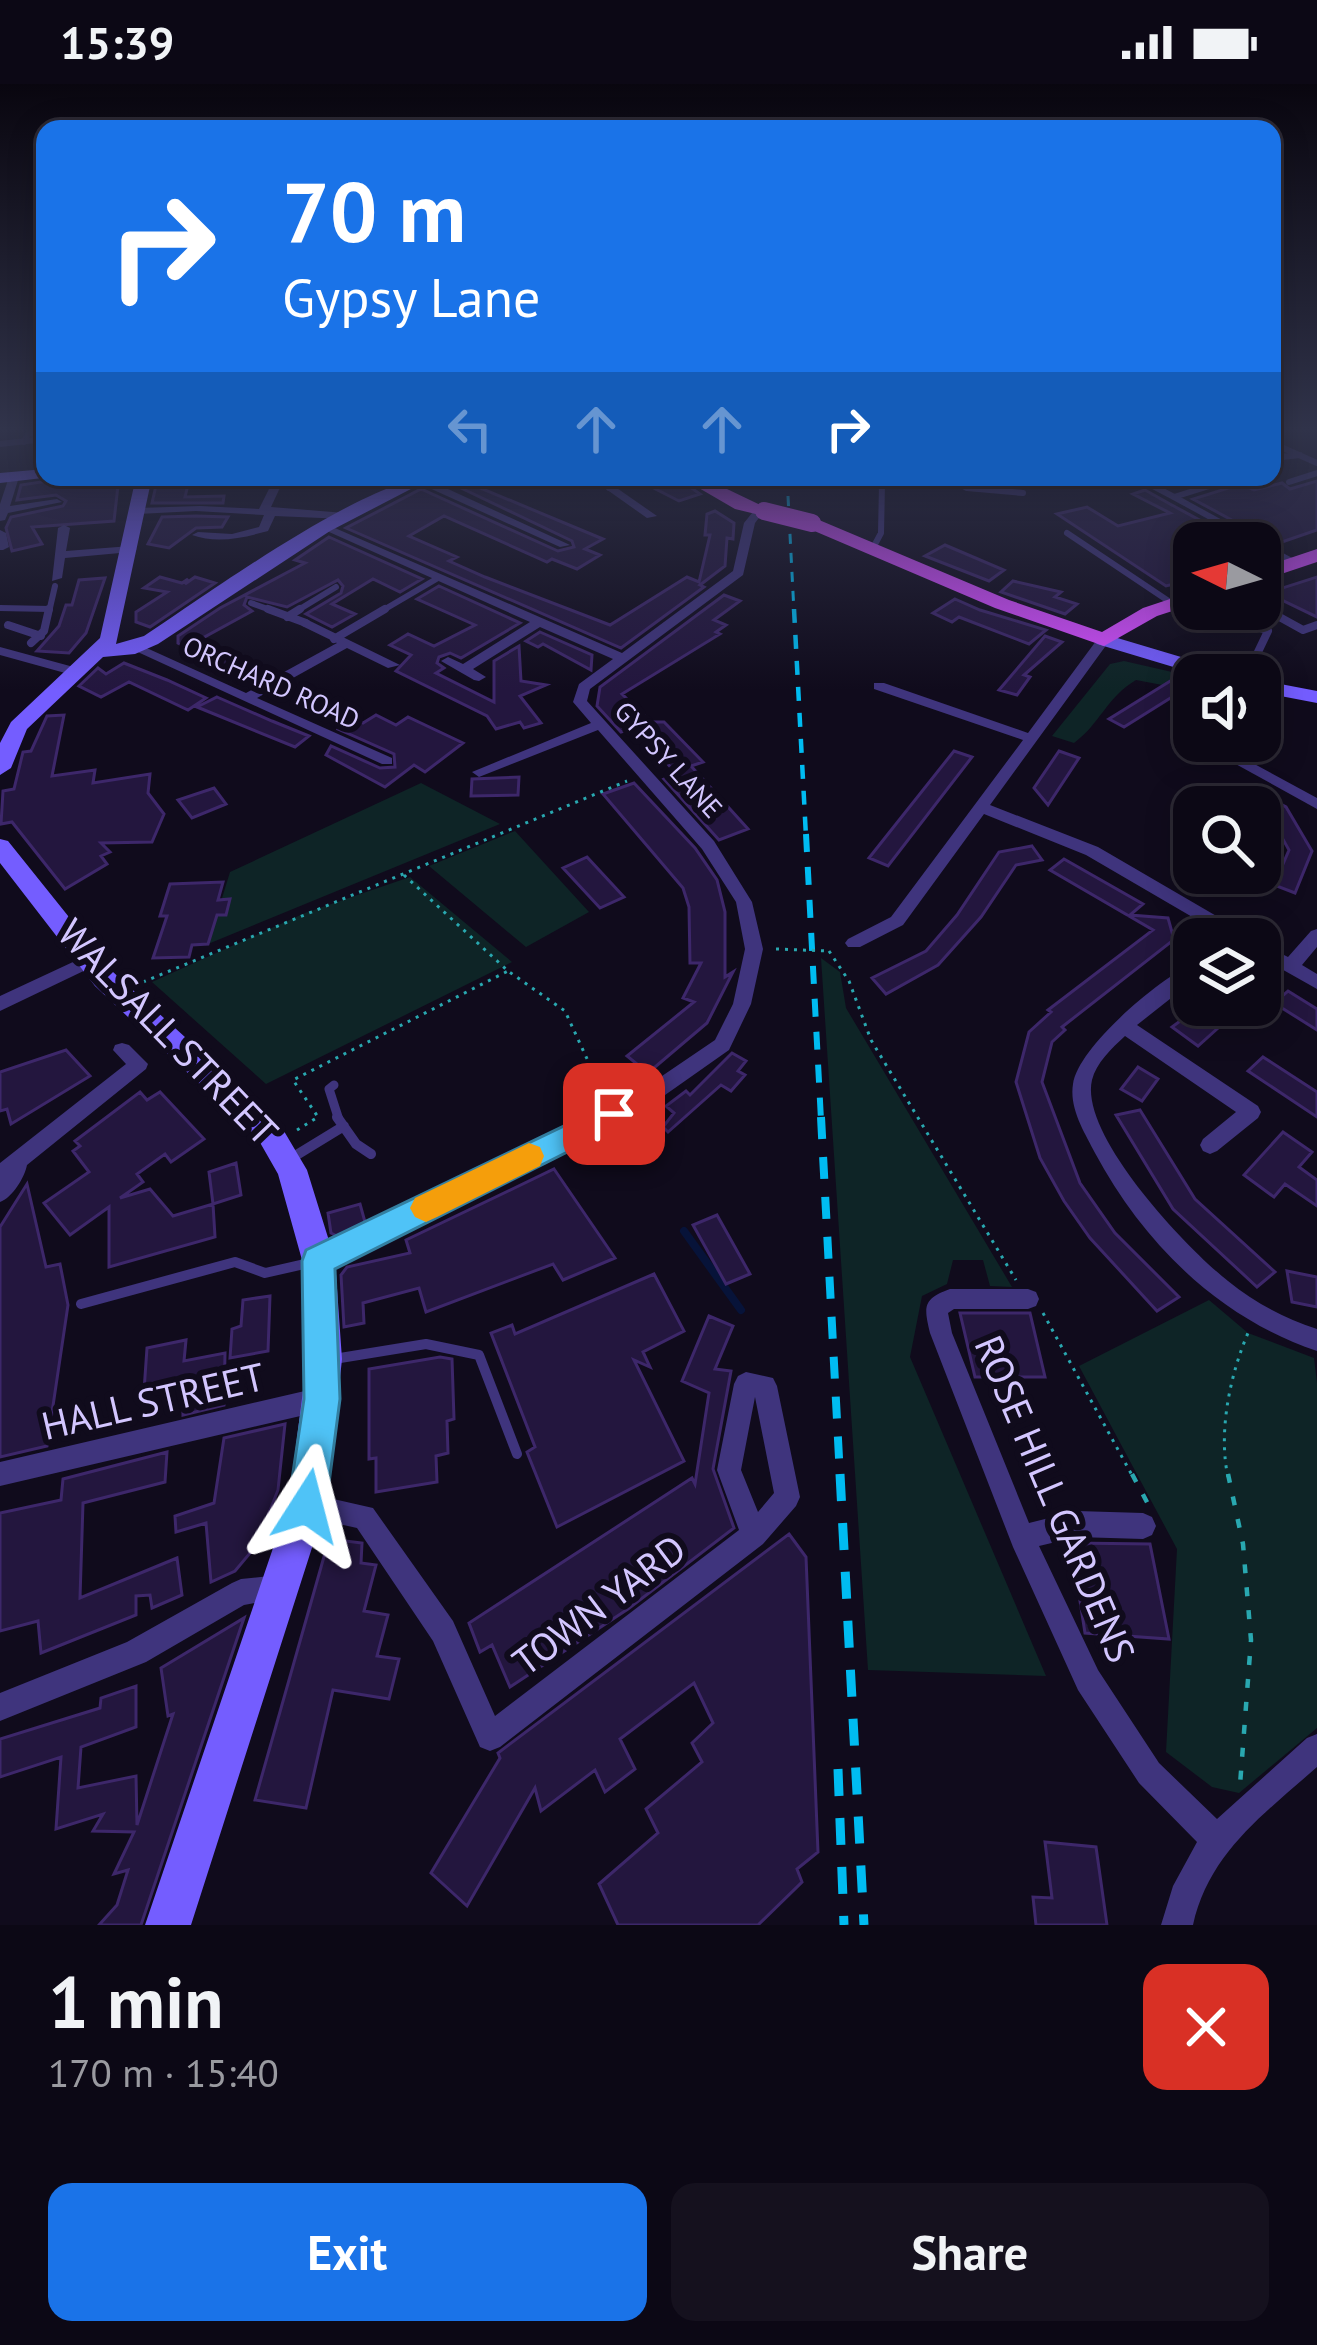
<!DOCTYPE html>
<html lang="en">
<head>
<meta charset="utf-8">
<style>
  :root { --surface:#0c0815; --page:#15111e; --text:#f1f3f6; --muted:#9a9aa0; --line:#2c2934; --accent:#1a73e8 }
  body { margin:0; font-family:"PT Sans",sans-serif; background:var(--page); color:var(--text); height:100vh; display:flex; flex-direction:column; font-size:45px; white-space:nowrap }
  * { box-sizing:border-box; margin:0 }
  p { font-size:39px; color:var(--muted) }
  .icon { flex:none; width:66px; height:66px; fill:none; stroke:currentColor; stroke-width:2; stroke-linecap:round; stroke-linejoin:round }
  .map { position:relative; height:1841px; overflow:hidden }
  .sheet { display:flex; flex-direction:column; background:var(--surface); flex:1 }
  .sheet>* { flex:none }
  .banner { position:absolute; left:36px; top:36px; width:1245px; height:366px; border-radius:24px; box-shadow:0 6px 30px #0003,0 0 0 3px var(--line); background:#1a73e8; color:#fff; overflow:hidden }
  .needle { width:78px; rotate:275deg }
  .controls { position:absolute; left:1173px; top:438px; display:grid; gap:24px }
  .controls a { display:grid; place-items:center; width:108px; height:108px; border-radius:24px; background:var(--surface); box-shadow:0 6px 30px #0003,0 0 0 3px var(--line); font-size:60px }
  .pin { position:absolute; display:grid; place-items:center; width:102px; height:102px; color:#fff; margin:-51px; border-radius:24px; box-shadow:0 6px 18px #0006 }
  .me { position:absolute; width:132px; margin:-66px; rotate:9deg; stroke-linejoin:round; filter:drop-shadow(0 0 9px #0008) }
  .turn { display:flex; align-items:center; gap:42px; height:252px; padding:0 48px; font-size:54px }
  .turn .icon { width:156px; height:156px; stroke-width:2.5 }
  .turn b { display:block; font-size:84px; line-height:102px }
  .lanes { display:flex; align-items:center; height:114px; padding:0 48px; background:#0003; justify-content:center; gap:60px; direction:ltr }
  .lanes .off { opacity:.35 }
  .round { display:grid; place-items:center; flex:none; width:126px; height:126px; border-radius:24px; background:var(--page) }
  .summary { display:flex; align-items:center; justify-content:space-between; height:204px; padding:0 48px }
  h1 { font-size:72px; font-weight:600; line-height:90px }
  .primary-button { display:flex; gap:24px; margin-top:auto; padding:24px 48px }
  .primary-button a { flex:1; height:138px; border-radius:24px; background:var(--accent); color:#fff; font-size:48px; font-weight:600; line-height:138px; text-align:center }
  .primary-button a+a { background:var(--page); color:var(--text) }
  .status { display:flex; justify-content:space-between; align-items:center; height:84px; padding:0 60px; background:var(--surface); direction:ltr }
  .status svg { height:33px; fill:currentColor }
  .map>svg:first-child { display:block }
</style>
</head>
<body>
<div class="status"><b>15:39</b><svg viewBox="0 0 49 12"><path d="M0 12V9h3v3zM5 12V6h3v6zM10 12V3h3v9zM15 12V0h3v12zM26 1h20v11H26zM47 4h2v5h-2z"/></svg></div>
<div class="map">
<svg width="1317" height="1841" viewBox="0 0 1317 1841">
  <rect width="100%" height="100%" fill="#100b1c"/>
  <!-- green -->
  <path fill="#0e2426" d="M1124,577l70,16v14l-58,-11c-30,18 -36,44 -62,63l-22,-7 58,-72z
    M421,699l79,41 -292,120 22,-72z
    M515,747l74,81 -63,35 -97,-81z
    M410,793l102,85 -246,122 -114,-102 153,-69z
    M821,874l19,14 6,36 166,279 -22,-1 -7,-26h-30l-6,24 -25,12 -12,61 136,319 -178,-6z
    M1209,1216l39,33 66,25 3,25v345l-78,65 -27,-6 -46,-35 11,-203 -98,-183z"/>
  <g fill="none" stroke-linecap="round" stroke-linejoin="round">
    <!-- stream -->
    <path stroke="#071339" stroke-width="8" d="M684,1147l57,79"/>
  </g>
  <!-- building -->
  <path fill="#23163e" stroke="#3d276a" stroke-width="3" d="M74,393h45l-5,44 -82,6 10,17 -30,7 -6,-23 5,-11 52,-11 3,-5 -10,-6 -39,5 4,-15z
    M158,393h32l-5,20 39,-1 -1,7h-71z
    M438,393h16l149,62 -18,10 15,6 -23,14 -25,-10 -5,3 -103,-46 -35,20 48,21 -8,4 36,16 125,48 77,-48 12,5 11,-47h-5l2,-21 8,-3 19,12 -1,16 -6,-1 -2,28 -25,19 4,2 -83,61 -275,-120 75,-39 137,62 16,-4 -2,-6z
    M663,393h13l24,17 -21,7 -35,-18z
    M1317,397v49l-41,14 -83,-45 48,-15 13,6 28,-7 8,6z
    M1145,406l25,14 72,39h-48v36l-28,7 -109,-72 30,-7 31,19 52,-13 -37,-19z
    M196,432l32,1 -6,10 -26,1 -27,20 -21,-4 14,-27z
    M329,453l93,42 -22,13 -27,-13 -41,25 23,10 -23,13 -26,-13 35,-21 2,-7 -5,-6 -51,27 -40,-10 -3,8 8,6 -51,28 61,29 -16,9 -68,-34v-7l42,-28 85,-45 -10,-3z
    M945,461l59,25 -15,11 -64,-25z
    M160,493l22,6 6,-4 -3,5 10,-7 20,6 -65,44 -14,-5v-10l31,-20 -23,-4z
    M1317,493v40l-50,-24z
    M105,494l-19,55 -17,20 -32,-2 22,-25 7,-21h6l7,-25z
    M1013,497l48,11 -6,5 22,7 -12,10 -64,-22z
    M439,502l81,37 -59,35 -11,-5 -11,4 -2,6 7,5 -8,5 58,29v-41l25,-15 2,35 25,4 -26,11 21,27 -17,5 -4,-6 -24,7 -9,-13 -91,-45 15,-16 -21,-10 18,-11 26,12 41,-21 -58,-26z
    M724,511l16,6 -26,19 12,5 -10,7 4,2 -98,60 29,28h13l39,40 -12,4 57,63 -29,11 -55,-61 13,-5 -27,-29 -16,-17 -13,4 -24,-26 3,-19z
    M955,515l25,11 66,20 -17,14 -70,-27 -7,5 -19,-9z
    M540,548l52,23 -1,15 -48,-26 -5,3 -12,-6z
    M1045,552l17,6 -38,33 6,2 -13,18 -18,-5z
    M124,579l43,17 39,18 -18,12 -59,-28 -28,15 -22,-11 19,-18 8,6z
    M1180,591l8,12 -64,40 -15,-8z
    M217,613l55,24 37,15 -14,11 -98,-40z
    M346,630l17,9 13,-8 20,10 12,-8 55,26 -38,29 -11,-7 -29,22 -59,-32 5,-9 49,22 15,-1 -1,-13 -56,-25z
    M64,631l-12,61 43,-6 -2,13 57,-9 -2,19 16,21 -12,28 -51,1 9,9 -9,4 6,8 -42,25 -53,-67 -11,2 2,-33 11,-2 9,-37 8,-1 16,-35z
    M954,667l18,6 -84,109 -19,-8z
    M1059,667l20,7 -31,47 -14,-17z
    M519,693l-1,18 -47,1 1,-17z
    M634,699l61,65 22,32 8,32v65l8,-5 -26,51 -59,50 -21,-17 67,-54 -11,-4 18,-35h-11l-1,-56 -6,-19 -80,-94z
    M214,704l12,16 -34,14 -14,-18z
    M1256,707l30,16 26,44 -17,42 -21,-8 15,-35z
    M1032,762l10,14 -26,5 -35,52 -43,48 -52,29 -14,-16 54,-27 31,-36 42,-63z
    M587,773l37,40 -24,11 -37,-40z
    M1064,775l79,45 -13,11 38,3 7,25 -3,-2 -110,86 3,3 -13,12 -10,40 38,101 35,50 64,64 -22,14 -67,-73 -26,-37 -24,-43 -24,-76 13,-50 22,-20 -3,-2 105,-80 -103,-60z
    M223,798l-5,18 12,-1 -4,16h-9l-9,29 -16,1 -3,12 -36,1 14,-42h-7l10,-32z
    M1288,907l29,18v21l-43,-27z
    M1202,921h37l-26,20 5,3 -20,18 -26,-19z
    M66,966l24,26 -79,48 -4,-15 -7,2v-39z
    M732,969l14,8 -8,10 7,4 -14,16 -10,-6 -53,47 -5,-5 11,-14 -8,-7 20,-15 4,4z
    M1263,973l54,35v25l-69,-46z
    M1138,983l20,12 -16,22 -21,-12z
    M140,1008l7,8 13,-8 44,47 -33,23 -6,-8 -28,20 6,8 -23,16 30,-9 23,27 40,-12 2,33 -106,30v-60l-39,28 -26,-32 45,-31 -16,-21 7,-5 -5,-5z
    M1140,1026l55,89 80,73 -18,15 -84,-78 -57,-94z
    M1283,1048l29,20 -13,15 18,13v26l-32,-22 -11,13 -30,-22z
    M236,1079l5,32 -28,9 -4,-32z
    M554,1085l61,89 -52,22 -10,-16 -127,48 -7,-24 -56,15 1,20 -20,4 -3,-52 6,-8 63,-14 -4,-13z
    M27,1100l19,83 14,-3 8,41 -21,141 -47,11v-230z
    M360,1120l5,18 -28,14 -6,-3 -3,-20z
    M717,1131l33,59 -24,10 -33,-59z
    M1287,1187l30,6v30l-25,-5z
    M654,1190l30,57 -41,21 7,15 -16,-7 50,101 -127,66 -30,-75 8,-5 -44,-114 21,-8 3,9z
    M270,1212l-2,55 -38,7 2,-29 9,-3 2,-26z
    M960,1229h70l15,64h-70z
    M709,1232l24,10 -18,43 16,2 -18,98 21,59 -106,81 -118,78 -18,-42 -12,7 -11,-29 223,-145 3,6 14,-91 -27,-12z
    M186,1256l-2,21 41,-8 -1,52 -41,10v-32l-39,8 3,-43z
    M440,1273l12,2 2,60 -7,2 1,32 -12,3 1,26 -61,10v-34l-7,1v-90z
    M285,1340l-7,66 -22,56 -21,25 -24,11 -5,-59 -30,9 -1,-16 39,-13 10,-65z
    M167,1368l-2,30 -82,21 -3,95 97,-40 5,37 -30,13 -2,-13 -14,1v19l-95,38 -3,-32 -38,10v-118l61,-13 2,-21z
    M789,1450l17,23 12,295 -21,17 5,13 -44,43h-140l-19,-41 59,-51 -12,-24 56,-47 -10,-19 21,-20 -19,-40 -74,56 15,30 -30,23 -10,-22 -54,41 -6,-23 -68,118 -36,-33 69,-115 -2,-5z
    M329,1455l33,4 -1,20 15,2 -12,46 24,4 -11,41 22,3 -10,40 -56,-9 -27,118 -51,-8z
    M1071,1459l79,1 19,95 -84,-6z
    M244,1534l-103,307h-42l18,-20 11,-35 -14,4 20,-42 -41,-1 10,-17 -47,15 5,-72 -61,20v-38l100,-31 1,-10 35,-12v41l-55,20 -3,41 58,-12 1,49 36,-111 -5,2 -7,-48z
    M1045,1758l51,5 11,78h-71l-3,-28 19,1z"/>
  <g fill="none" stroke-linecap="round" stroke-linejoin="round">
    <!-- path-far1 -->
    <path stroke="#29a8b0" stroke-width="3" stroke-dasharray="3 6" stroke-linecap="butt" d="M404,791l104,96 57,40 41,89
      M829,867l20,30 22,59 145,240
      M143,898l484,-201
      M297,1046l21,-13 -25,-37 215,-109
      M1043,1229l90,164
      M1228,1393c-10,-45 2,-102 20,-144"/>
    <!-- path -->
    <path stroke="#29a8b0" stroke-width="4.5" stroke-dasharray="9 14" stroke-linecap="butt" d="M1132,1390l16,30
      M1228,1390l15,70 8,96 -11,145"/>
    <!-- lane-far3 -->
    <path stroke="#3f347d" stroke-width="6" d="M24,358l4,-8 10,-2
      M1272,359l45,20
      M1272,374l28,-3
      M947,393l20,11 56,5
      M1136,393l38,20
      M1238,393l-64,20 84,46
      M1289,398l28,-9
      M609,404l31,-11
      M1067,449l106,71
      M1260,460l35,19
      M873,464l8,-15 1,-49 9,-7
      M251,519l25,9
      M1260,522l11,6
      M0,524l50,1
      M1212,525l8,3
      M49,528l6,-26
      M295,528l41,-25
      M380,528l58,-34"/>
    <!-- lane-far2 -->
    <path stroke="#3f347d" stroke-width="8" d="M268,525l38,14
      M1212,525l56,22 -21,44
      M1265,525l38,21 14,-5
      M287,533l13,-8
      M8,541l33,11
      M334,555l51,-30
      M31,559l13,-12 5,-22"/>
    <!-- lane-far1 -->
    <path stroke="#3f347d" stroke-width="9" d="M334,1001l-5,4 10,31"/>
    <!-- lane -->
    <path stroke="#3f347d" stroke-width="10" d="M337,1033l19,27 15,10
      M290,1075l54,-33
      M81,1220l154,-42 30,11 48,-11
      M334,1275l92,-15 53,11 38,99"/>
    <!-- street -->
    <path fill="#3f347d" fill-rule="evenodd" d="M45,352v6l-45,5v-6z
      M14,390l5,3 -9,29 47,-7 5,3 -54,11 -3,7 -5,1v-17l9,-27z
      M275,393h10l-14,30 74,6 6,3 -6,3 -70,-3 -7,15c-26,7 -51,13 -76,4l6,-3 34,2 27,-7 5,-12 -68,-4 -58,3 -5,-3 5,-3 62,-2 59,3z
      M589,393h12l56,39 -10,2z
      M416,394h8l146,67 -10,2 -144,-65z
      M756,424l9,2 -10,13 -12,52 -153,114 -3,12 127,140 38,61 11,47 -12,55 -22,46 -81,57 -322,161 -8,3 -8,-3 -3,-7 3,-7 324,-159 81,-55 18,-36 12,-55 -9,-47 -34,-53 -104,-119 -114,45 -5,2 -7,-5 119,-49 -18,-21 6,-18 34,-25 -73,-32 -67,42 13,8 -7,4 -5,-1 -33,-19 7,-4 15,7 67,-42 -212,-95 10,-2 294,128 111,-82 11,-48z
      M64,441l6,3 -4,23 65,-5 6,3 -6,3 -66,6 -3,20 -10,3 6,-53z
      M0,446l6,3 3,14 -6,3h-3z
      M306,535l94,46 -12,3 -41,-20 -90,50 135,60v6h-10l-253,-116 11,-3 106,48 91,-50 -35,-17 -2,-3z
      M1104,552l6,4 -120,165 108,42 151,88 3,4h-22l-144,-84 -102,-41 -81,111 -43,22h-12l-3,-4 3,-4 43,-22 132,-177 -149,-51v-6h10l144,50 71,-96z
      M0,563l81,22 2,3 -7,4 -76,-21z
      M1194,657h18l105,57v11z
      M1317,845v18l-15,18 15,9v15l-57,-32v-14l28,14 23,-26z
      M88,871l6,1 3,5 -3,5 -94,45v-15z
      M1194,879v17l-57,45 121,81 3,6 -3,6 -41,33 -7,3 -7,-3 -3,-6 3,-6 33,-27 -111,-76c-13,12 -29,27 -33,44 -13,55 95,169 136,201 27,22 56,37 89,48v22c-98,-33 -173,-107 -222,-198 -10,-20 -26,-44 -22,-69 5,-37 87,-106 121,-121z
      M122,959l7,2 19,19 -2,5 -119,96c-2,12 -15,33 -27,37v-39l126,-99 -13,-14 2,-5z
      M950,1205h78l8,3 3,7 -3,7 -8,3h-74l-6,4 4,20 77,190 48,-12 66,2 9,4 4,9 -4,9 -9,4 -66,-2 -38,9 59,124 61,93 58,56 90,-81 10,-4v33c-53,47 -108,86 -124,158h-32l12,-39 24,-44 -58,-59 -61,-93 -65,-143 -83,-214c-6,-26 -8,-34 20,-44z
      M746,1288l27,6 4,8 23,111 -4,9 -33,38 -263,203 -10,4 -10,-4 -47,-106 -76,-113 -59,-13 -4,-9 4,-9 9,-4 66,15 80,113 42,95 244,-186 -22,-60 17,-86 4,-8zM755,1313l19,96 -16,19 -17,-42z
      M322,1303l8,4 4,8 -4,8 -8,4 -322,75v-24z
      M279,1491l9,4 4,9 -4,9 -44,8 -98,57 -146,59v-28l127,-51 105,-59 9,-4z"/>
    <!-- secondary -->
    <path fill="#745dff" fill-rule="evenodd" d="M45,385v8h6l-51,6v-10z
      M136,393h16l-36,167 28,-8c61,-40 224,-159 290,-159l-104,54 -172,113 -23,10 -32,3 -76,72 -16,39 -11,7v-32l11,-21 89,-84z
      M1104,550l124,37 3,4h-31l-103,-31 -3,-4z
      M1260,596l57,11v12l-57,-11z
      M0,755l8,2 105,131 165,149 29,49 28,90 7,99 -15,142 -136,424h-46l144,-424 18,-142 -5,-99 -24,-86 -20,-35 -163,-153 -95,-123z"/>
    <!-- primary -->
    <path fill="#d24dff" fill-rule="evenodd" d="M680,393h22l71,34 -9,5 -29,-7z
      M812,433l197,83 93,32 41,-24 51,-17v13l-37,12 -53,30 -109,-38 -190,-81 -2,-4z
      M1317,465v13l-57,19v-13z"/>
    <!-- rail-far4 -->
    <path stroke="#00bcf1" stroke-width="3" stroke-dasharray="10 9" stroke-linecap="butt" d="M787,393l7,135"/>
    <!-- rail-far3 -->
    <path stroke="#00bcf1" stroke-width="4.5" stroke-dasharray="14 12" stroke-linecap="butt" d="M794,525l12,228"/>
    <!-- rail-far2 -->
    <path stroke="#00bcf1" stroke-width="6" stroke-dasharray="18 15" stroke-linecap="butt" d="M806,750l15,286"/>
    <!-- rail-far1 -->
    <path stroke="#00bcf1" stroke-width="8" stroke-dasharray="22 18" stroke-linecap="butt" d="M821,1033l19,360"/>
    <!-- rail -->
    <path stroke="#00bcf1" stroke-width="9" stroke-dasharray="27 22" stroke-linecap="butt" d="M840,1390l24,451
      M838,1685l6,156"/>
    <!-- path-bridge -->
    <path stroke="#29a8b0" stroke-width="3" stroke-dasharray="3 6" stroke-linecap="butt" d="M776,865l53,2"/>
    <!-- primary-bridge -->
    <path stroke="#d24dff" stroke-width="18" d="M764,427l48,12"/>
  </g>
  <!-- sky -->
  <linearGradient id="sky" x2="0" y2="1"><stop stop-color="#09060f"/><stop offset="0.57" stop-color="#31344b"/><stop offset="1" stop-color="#31344b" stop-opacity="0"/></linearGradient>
  <rect width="1317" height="606" fill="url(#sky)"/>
  <!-- route -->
  <path fill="#4fc3f7" stroke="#337fa1" stroke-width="3" d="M614,1018l11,4 4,8 -4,9 -290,146 5,130 -14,107 -6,13 -13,6 -14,-6 -5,-13 16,-107 -2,-138 4,-11z"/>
  <!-- slow -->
  <path fill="#f59e0b" d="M529,1059l11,4 4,9 -4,10 -103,51 -11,5 -11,-5 -5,-9 5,-10z"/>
  <g text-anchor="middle" stroke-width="12" stroke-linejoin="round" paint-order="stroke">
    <!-- far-street labels -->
    <g font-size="27" fill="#d3c6ff" stroke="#100b1c">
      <text transform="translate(271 599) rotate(24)" y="9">ORCHARD ROAD</text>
      <text transform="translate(668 676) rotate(48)" y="9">GYPSY LANE</text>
    </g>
    <!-- near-street labels -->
    <g font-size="39" fill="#d3c6ff" stroke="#100b1c">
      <text transform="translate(168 948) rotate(46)" y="14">WALSALL STREET</text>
      <text transform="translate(153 1317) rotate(-13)" y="14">HALL STREET</text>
      <text transform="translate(1055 1415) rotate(67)" y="14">ROSE HILL GARDENS</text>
      <text transform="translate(599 1521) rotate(-37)" y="14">TOWN YARD</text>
    </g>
  </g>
</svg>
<div class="controls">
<a><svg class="needle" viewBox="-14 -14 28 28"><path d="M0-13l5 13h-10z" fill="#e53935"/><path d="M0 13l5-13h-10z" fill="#9a9aa0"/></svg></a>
<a><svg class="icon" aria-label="sound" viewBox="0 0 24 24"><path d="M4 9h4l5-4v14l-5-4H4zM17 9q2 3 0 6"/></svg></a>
<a><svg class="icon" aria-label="search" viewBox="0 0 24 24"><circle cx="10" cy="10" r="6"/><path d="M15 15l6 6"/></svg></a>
<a><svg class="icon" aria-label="layers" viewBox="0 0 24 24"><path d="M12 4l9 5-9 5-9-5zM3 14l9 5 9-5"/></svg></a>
</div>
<div class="pin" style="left:614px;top:1030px;background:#d93025"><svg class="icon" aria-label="arrive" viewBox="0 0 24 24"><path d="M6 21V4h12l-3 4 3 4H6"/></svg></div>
<svg class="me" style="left:307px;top:1422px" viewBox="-20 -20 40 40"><path d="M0-17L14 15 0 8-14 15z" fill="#4fc3f7" stroke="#fff" stroke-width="4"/></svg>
<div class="banner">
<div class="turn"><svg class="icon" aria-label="right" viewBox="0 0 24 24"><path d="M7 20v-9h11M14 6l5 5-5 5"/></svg><div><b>70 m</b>Gypsy Lane</div></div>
<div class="lanes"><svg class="icon off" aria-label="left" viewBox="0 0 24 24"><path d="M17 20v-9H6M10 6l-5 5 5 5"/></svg><svg class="icon off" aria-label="ahead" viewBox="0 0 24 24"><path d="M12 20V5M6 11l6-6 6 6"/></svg><svg class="icon off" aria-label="ahead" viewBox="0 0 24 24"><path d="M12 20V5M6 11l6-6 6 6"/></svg><svg class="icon" aria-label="right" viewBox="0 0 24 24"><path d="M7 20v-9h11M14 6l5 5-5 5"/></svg></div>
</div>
</div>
<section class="sheet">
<div class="summary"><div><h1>1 min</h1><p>170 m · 15:40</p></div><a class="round" style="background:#d93025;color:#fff"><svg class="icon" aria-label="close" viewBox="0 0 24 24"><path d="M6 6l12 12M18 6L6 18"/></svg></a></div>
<div class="primary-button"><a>Exit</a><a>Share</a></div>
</section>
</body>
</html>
